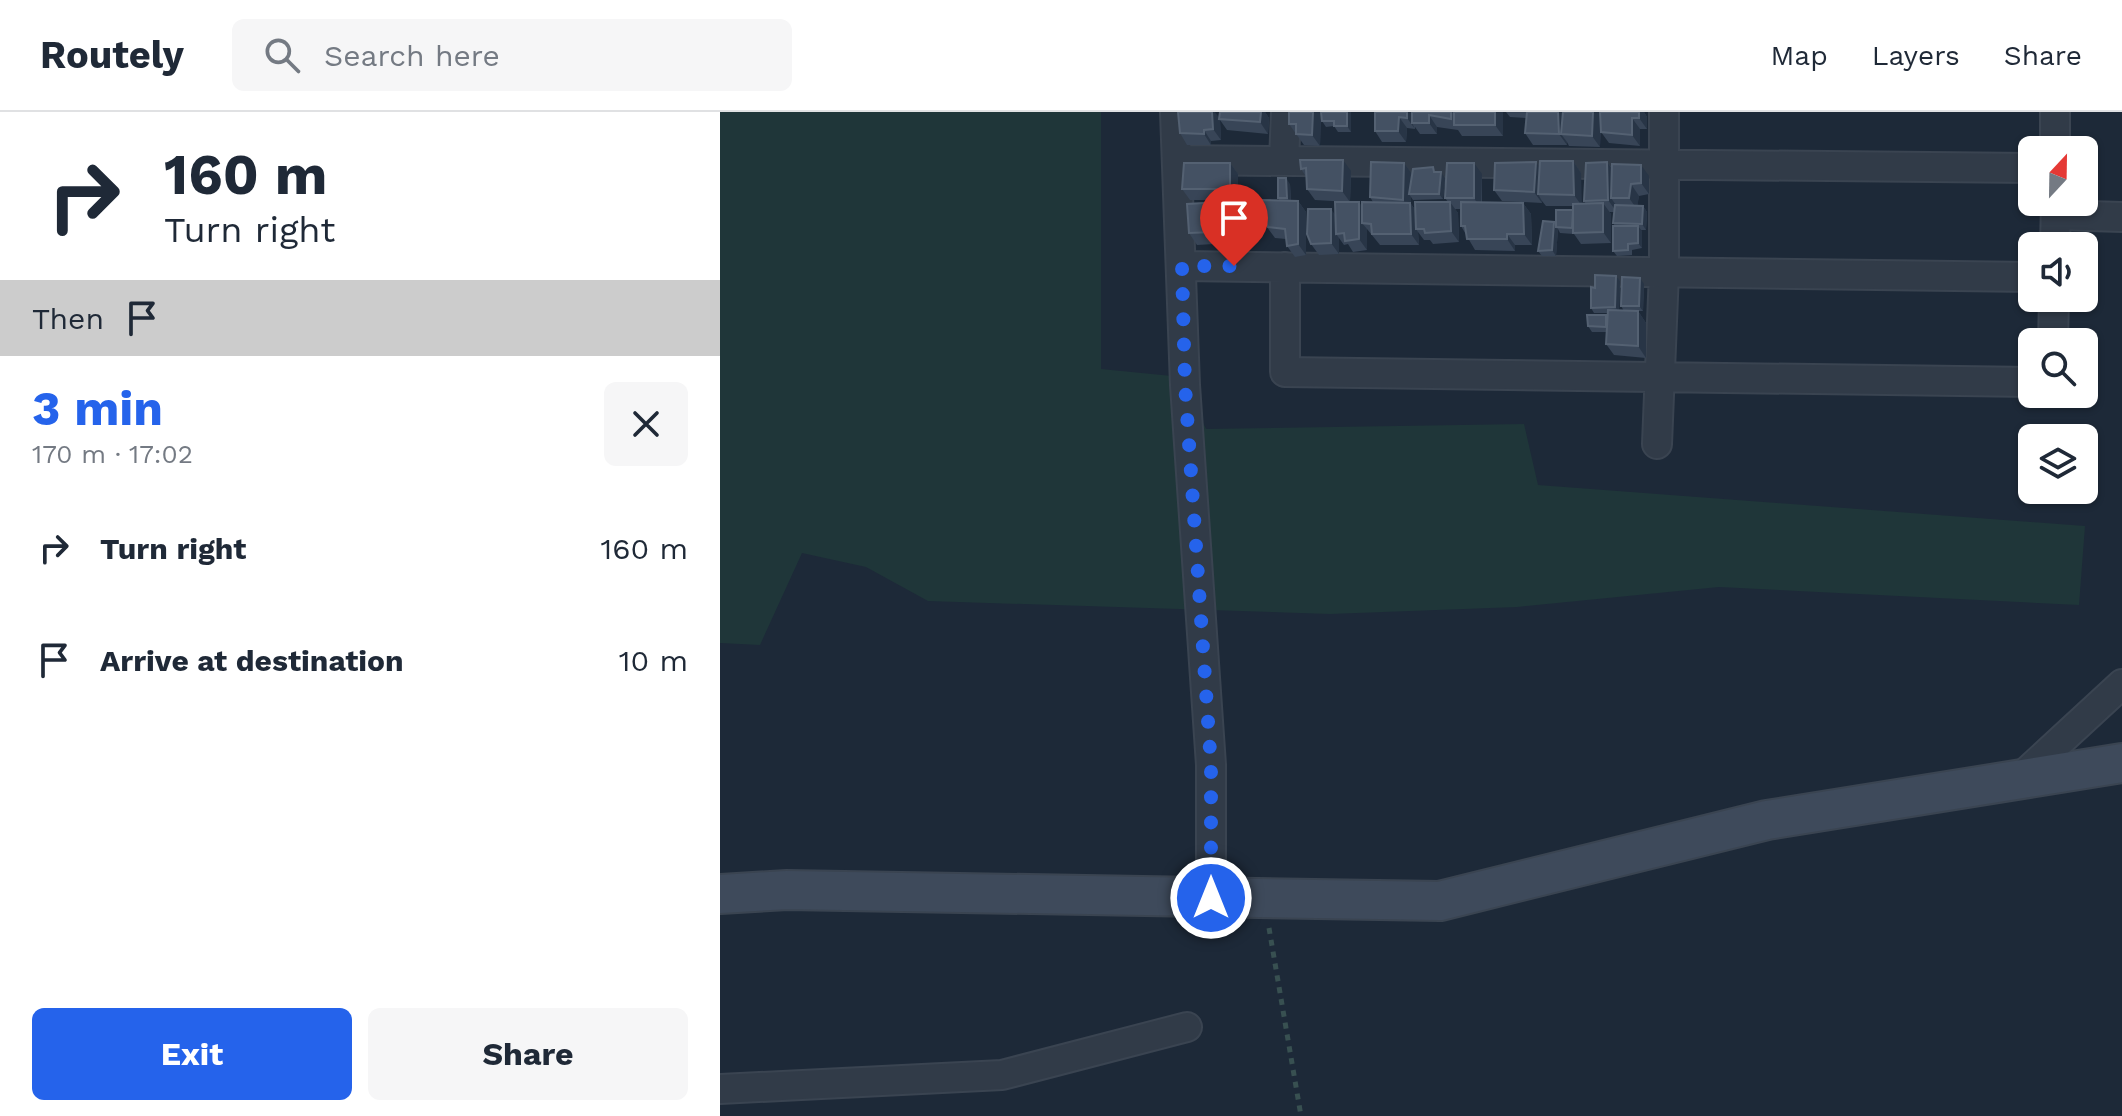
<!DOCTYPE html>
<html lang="en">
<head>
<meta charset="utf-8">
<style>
  :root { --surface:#fff; --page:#f6f6f7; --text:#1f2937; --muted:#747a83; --line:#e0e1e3; --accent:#2563eb }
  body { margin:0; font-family:"Work Sans",sans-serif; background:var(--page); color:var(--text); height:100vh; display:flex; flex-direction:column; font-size:30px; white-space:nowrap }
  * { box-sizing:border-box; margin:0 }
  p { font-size:26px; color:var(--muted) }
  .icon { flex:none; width:44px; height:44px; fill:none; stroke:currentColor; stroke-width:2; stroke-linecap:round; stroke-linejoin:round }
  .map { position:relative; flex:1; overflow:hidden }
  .details { display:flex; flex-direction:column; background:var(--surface); width:720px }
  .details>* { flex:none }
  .banner { background:#fff; color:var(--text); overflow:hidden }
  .needle { width:52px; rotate:22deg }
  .controls { position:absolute; left:1298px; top:24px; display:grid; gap:16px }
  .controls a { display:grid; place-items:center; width:80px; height:80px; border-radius:12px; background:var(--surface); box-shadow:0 2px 6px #0004; font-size:40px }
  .pin { position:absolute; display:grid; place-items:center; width:68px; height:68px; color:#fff; margin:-82px -34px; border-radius:50% 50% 50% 0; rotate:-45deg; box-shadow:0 0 8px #0007 }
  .pin .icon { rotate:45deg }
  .me { position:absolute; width:88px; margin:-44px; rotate:0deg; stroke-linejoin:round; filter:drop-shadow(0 0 6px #0008) }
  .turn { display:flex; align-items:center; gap:28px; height:168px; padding:0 32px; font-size:36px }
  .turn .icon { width:104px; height:104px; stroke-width:2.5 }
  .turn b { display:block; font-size:56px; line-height:68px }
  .then { display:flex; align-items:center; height:76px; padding:0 32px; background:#0003; gap:16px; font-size:30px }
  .round { display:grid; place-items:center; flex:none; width:84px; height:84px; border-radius:12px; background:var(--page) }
  .head { display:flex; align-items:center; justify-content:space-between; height:136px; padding:0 32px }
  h1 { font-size:48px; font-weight:700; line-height:60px; color:var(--accent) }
  .button { display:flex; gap:16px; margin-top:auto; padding:16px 32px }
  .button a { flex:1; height:92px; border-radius:12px; background:var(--accent); color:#fff; font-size:32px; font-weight:700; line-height:92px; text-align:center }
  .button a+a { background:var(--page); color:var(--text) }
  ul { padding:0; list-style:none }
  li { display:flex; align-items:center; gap:24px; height:112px; padding:0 32px }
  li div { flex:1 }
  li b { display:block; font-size:30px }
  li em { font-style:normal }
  header { display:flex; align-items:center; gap:48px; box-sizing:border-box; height:112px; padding:0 40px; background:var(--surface); border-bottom:2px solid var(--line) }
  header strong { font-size:38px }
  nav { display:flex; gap:44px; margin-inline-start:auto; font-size:28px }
  .search { width:560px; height:72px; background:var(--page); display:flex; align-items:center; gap:20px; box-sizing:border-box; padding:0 28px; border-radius:12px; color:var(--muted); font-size:30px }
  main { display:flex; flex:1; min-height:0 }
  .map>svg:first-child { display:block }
</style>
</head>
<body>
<header>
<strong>Routely</strong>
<div class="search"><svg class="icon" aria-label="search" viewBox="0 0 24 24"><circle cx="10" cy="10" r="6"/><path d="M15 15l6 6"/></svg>Search here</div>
<nav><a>Map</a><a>Layers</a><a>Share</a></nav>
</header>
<main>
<section class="details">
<div class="banner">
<div class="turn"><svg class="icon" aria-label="right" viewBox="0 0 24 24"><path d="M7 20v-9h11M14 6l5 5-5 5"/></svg><div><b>160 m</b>Turn right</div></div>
<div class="then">Then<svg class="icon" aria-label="arrive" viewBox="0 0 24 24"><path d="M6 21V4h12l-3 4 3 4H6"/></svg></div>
</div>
<div class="head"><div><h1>3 min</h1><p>170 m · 17:02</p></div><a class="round"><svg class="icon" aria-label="close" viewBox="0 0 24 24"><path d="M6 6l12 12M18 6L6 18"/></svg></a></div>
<ul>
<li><svg class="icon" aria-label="right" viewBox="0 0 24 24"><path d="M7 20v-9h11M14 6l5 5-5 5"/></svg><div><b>Turn right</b></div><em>160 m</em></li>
<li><svg class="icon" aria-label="arrive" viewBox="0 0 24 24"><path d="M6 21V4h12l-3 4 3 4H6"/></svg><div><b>Arrive at destination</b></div><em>10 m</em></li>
</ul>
<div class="button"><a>Exit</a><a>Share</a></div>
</section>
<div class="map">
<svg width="1402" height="1004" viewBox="0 0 1402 1004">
  <rect width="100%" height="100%" fill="#1d2938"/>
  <!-- green -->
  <path fill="#1f3639" d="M0,0h381v257l81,8 24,52 318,-5 14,61 547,41 -6,79 -360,-18 -202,20 -187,7 -402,-13 -62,-34 -64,-14 -42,92 -40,-2z"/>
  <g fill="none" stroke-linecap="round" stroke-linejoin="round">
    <!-- street casing -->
    <g stroke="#3a4451" stroke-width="32">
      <path id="street" d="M455,0l10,273 26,380v133
        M1335,0v38
        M457,48l855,8
        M564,49l2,-49
        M1336,103l66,2
        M1335,134l1,-44
        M462,154l850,11
        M565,155v105l747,10
        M1333,230l1,-44
        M937,332l7,-172v-160
        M1299,667l103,-95
        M0,977l282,-14 185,-48"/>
    </g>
    <!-- secondary casing -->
    <g stroke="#3a4451" stroke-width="42">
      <path id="secondary" d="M0,782l67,-4 653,11 327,-81 355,-57"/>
    </g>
    <!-- path -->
    <path stroke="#385051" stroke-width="5" stroke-dasharray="6 6" stroke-linecap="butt" d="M549,816l32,188"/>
    <!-- street -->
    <use href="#street" stroke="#313b48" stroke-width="28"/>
    <!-- secondary -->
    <use href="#secondary" stroke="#3e4a5b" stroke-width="38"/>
  </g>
  <!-- wall -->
  <path fill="#384557" d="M541,0h4l4,6 -1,16 -41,-4 -7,-10 1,20 -10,1v4h-24l-7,-12 39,-15z
    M569,0h32l-1,34 -16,-1 -15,-21z
    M631,0v20h-13l-4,-6 -8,1 -4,-6z
    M655,0h128v24h-41l-4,-6 -21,-3v7h-17l-5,-7v2l-8,-1 -1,14h-24l-7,-11z
    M786,0h138l3,5v12h-7v17l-31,-3 -8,-11v-13l-1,28 -31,-1 -2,-4v3h-34l-8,-12 1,-15 -16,-1z
    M580,48l51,11 -1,31 -35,-2 -8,-11v-11l-6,-9z
    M853,49l8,12v31h5l-2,-3 23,-39 5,6 37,8v18l-10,2 -2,10h6l4,6 -1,18h-6l2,1v17l-10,2v5l-15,1 -4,-5 2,-25 -2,-3 1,-11h-5l2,2v29l-30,1 -7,-10 -14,-1 -2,-4 -2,27h-14l-4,-5 16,-29 2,3 17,-15v-4h-27l-4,-5v2l-40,-2 -8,-11 42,-28 3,5z
    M510,51l8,11v26h-48l-8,-11z
    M684,51l8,11 -1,7 26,-9 8,6 -2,21 -30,1 -2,-3v7l5,7 32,-9 -3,-4 37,-24v29h41l8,11 1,31h-17v6l-40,-1 -14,-24v-17h-6l3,4 1,29 -26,2 -3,-4h-6l-6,-8 1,13h-39l-13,-16v21l-14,2 -5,-8 -4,1 -5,-7v16l-20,1 -8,-11 25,-28 23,-14 3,6 11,-6 -3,-5z
    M570,72l1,17h7l8,11v43l-11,2 -8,-11 -1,-7 -11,-1 -14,-19 19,-18 -2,-3z
    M519,89l8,11 1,30 -51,3 -8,-12z
    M896,164l4,5 -1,30h5l-3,-5 23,-22 -1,27h-5l8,12v35l-32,-3 -8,-11 1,-12h-15l-4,-6 18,-11 2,3v-5h-14l-3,-5 4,-20z"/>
  <!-- shaded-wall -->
  <path fill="#283546" d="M492,0h3l5,7 1,21 -8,-11z
    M541,0h4l4,6 -1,16 -8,-12z
    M593,0h8l-1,34 -8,-11z
    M627,0h4v20l-4,-6z
    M687,0h9l-4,11 3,6 -8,-11z
    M775,0h8v24l-8,-11z
    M838,0h8l-5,22 6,8v3l-8,-11z
    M873,0h8l-1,35 -8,-11z
    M919,0h5l3,5v12l-8,-11z
    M709,3l8,12v7l-8,-11z
    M679,5l8,11 -1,14 -8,-11z
    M912,6l8,11v17l-8,-11z
    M484,18l7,11v4l-7,-11z
    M623,48l8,11 -1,31 -8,-11z
    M853,49l8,12 1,33 -8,-11z
    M816,50l8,11 -6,21 4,7v2l-8,-11z
    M887,50l8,11 -4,25 5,7v6l-8,-11z
    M510,51l8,11v26l-8,-11z
    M684,51l8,11 -1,20h-2l2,3v7l7,10 -2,15 2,3 1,13 -8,-11 -1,-24 -7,-10z
    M754,51l8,11 -1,35 -7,-11z
    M921,53l8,11v18l-8,-11z
    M721,60l4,6 -2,21 -4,-5z
    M566,66l4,6 1,19 -4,-5z
    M911,72l8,12 -2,13 -8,-11z
    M519,89l8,11 1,30 -8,-11z
    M578,89l8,11v43l-8,-11z
    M639,90l7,12 -4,9 5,6v21l-8,-11z
    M730,90l8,11 1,29 -8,-11z
    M803,91l8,11 1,31 -8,-11z
    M883,91l8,11v29l-8,-11z
    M923,94l4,6 -1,18 -4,-6z
    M611,97l8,11 -3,14 3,4v16l-8,-11z
    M834,110l4,7 -2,27 -4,-6z
    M918,114l4,5v17l-4,-5z
    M787,122l8,11v6l-8,-12z
    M896,164l4,5 -1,31 -4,-5z
    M920,166l4,6 -1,27 -4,-5z
    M918,199l8,12v35l-8,-12z"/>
  <!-- building -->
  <path fill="#445163" stroke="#546172" stroke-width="2" d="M458,0h34l1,17 -9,1v4l-24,-1z
    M500,0h41l-1,10 -41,-3z
    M569,0h24l-1,23 -16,-1v-10h-7z
    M601,0h26v14h-13v-5h-12z
    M655,0h32v6l-8,-1 -1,14h-23z
    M692,0h39v7l-22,-4v8h-17z
    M734,0h41v13h-41z
    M807,0h31l1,22 -34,-1z
    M843,0h30l-1,24 -31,-2z
    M880,0h39v6h-7v17l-31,-3z
    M580,48h43l-1,31 -35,-2 -1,-21 -5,1z
    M820,49h33l1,34 -36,-1z
    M651,50l33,1 -1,37 -33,-3z
    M816,50l-2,30 -40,-2 1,-27z
    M887,50l1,38 -24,1 2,-38z
    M464,51h46v26h-48z
    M727,51h27v35h-29z
    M892,52l29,1v18l-10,1 -2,14h-18z
    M713,55l1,5h7l-2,22h-30l4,-25z
    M558,66h8l1,20h-9z
    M540,88l38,1v43l-11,2 -2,-17 -17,-2 -3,-8h-4z
    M519,89l1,30 -51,2 -2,-29z
    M615,90h24v37l-14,2 -1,-8 -8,1z
    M642,90l48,1 1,31h-39l-1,-10 -9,-1z
    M695,90h35l1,29 -26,2 -1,-4h-8z
    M741,90l62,1 1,31h-17v5h-40l-2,-13h-4z
    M883,91v29l-30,1v-29z
    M895,93l28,1 -1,18 -29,-1z
    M588,97h23v34l-20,1 -4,-10z
    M836,98h17l-1,18 -16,-1z
    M823,109l11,1 -2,28 -14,1z
    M893,114h25v17l-10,1v6l-15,1z
    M875,163l21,1 -1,31 -24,1v-21l4,1z
    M902,165l18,1 -1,28h-18z
    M888,198l30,1v35l-32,-2z
    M867,203h19v12l-18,-1z"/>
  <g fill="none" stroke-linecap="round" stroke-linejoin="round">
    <!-- route -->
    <path stroke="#2563eb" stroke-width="14" stroke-dasharray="0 25.2" d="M491,786v-133l-26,-380 -3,-119h52"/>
  </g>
</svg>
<div class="controls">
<a><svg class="needle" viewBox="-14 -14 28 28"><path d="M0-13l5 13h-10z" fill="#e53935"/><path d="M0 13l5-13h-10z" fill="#747a83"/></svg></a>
<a><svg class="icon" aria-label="sound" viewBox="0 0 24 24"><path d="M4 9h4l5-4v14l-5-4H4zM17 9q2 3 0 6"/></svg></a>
<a><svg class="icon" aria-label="search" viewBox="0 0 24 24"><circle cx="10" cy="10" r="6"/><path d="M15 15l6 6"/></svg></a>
<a><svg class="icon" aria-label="layers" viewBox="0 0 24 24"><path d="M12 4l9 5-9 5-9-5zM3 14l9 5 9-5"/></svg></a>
</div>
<div class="pin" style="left:514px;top:154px;background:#d93025"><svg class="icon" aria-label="arrive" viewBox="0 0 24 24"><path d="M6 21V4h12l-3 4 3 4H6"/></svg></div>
<svg class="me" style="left:491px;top:786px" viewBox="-20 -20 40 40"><circle r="17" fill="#2563eb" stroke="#fff" stroke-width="3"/><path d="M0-11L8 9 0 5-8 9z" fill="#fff"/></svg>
</div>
</main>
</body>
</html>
